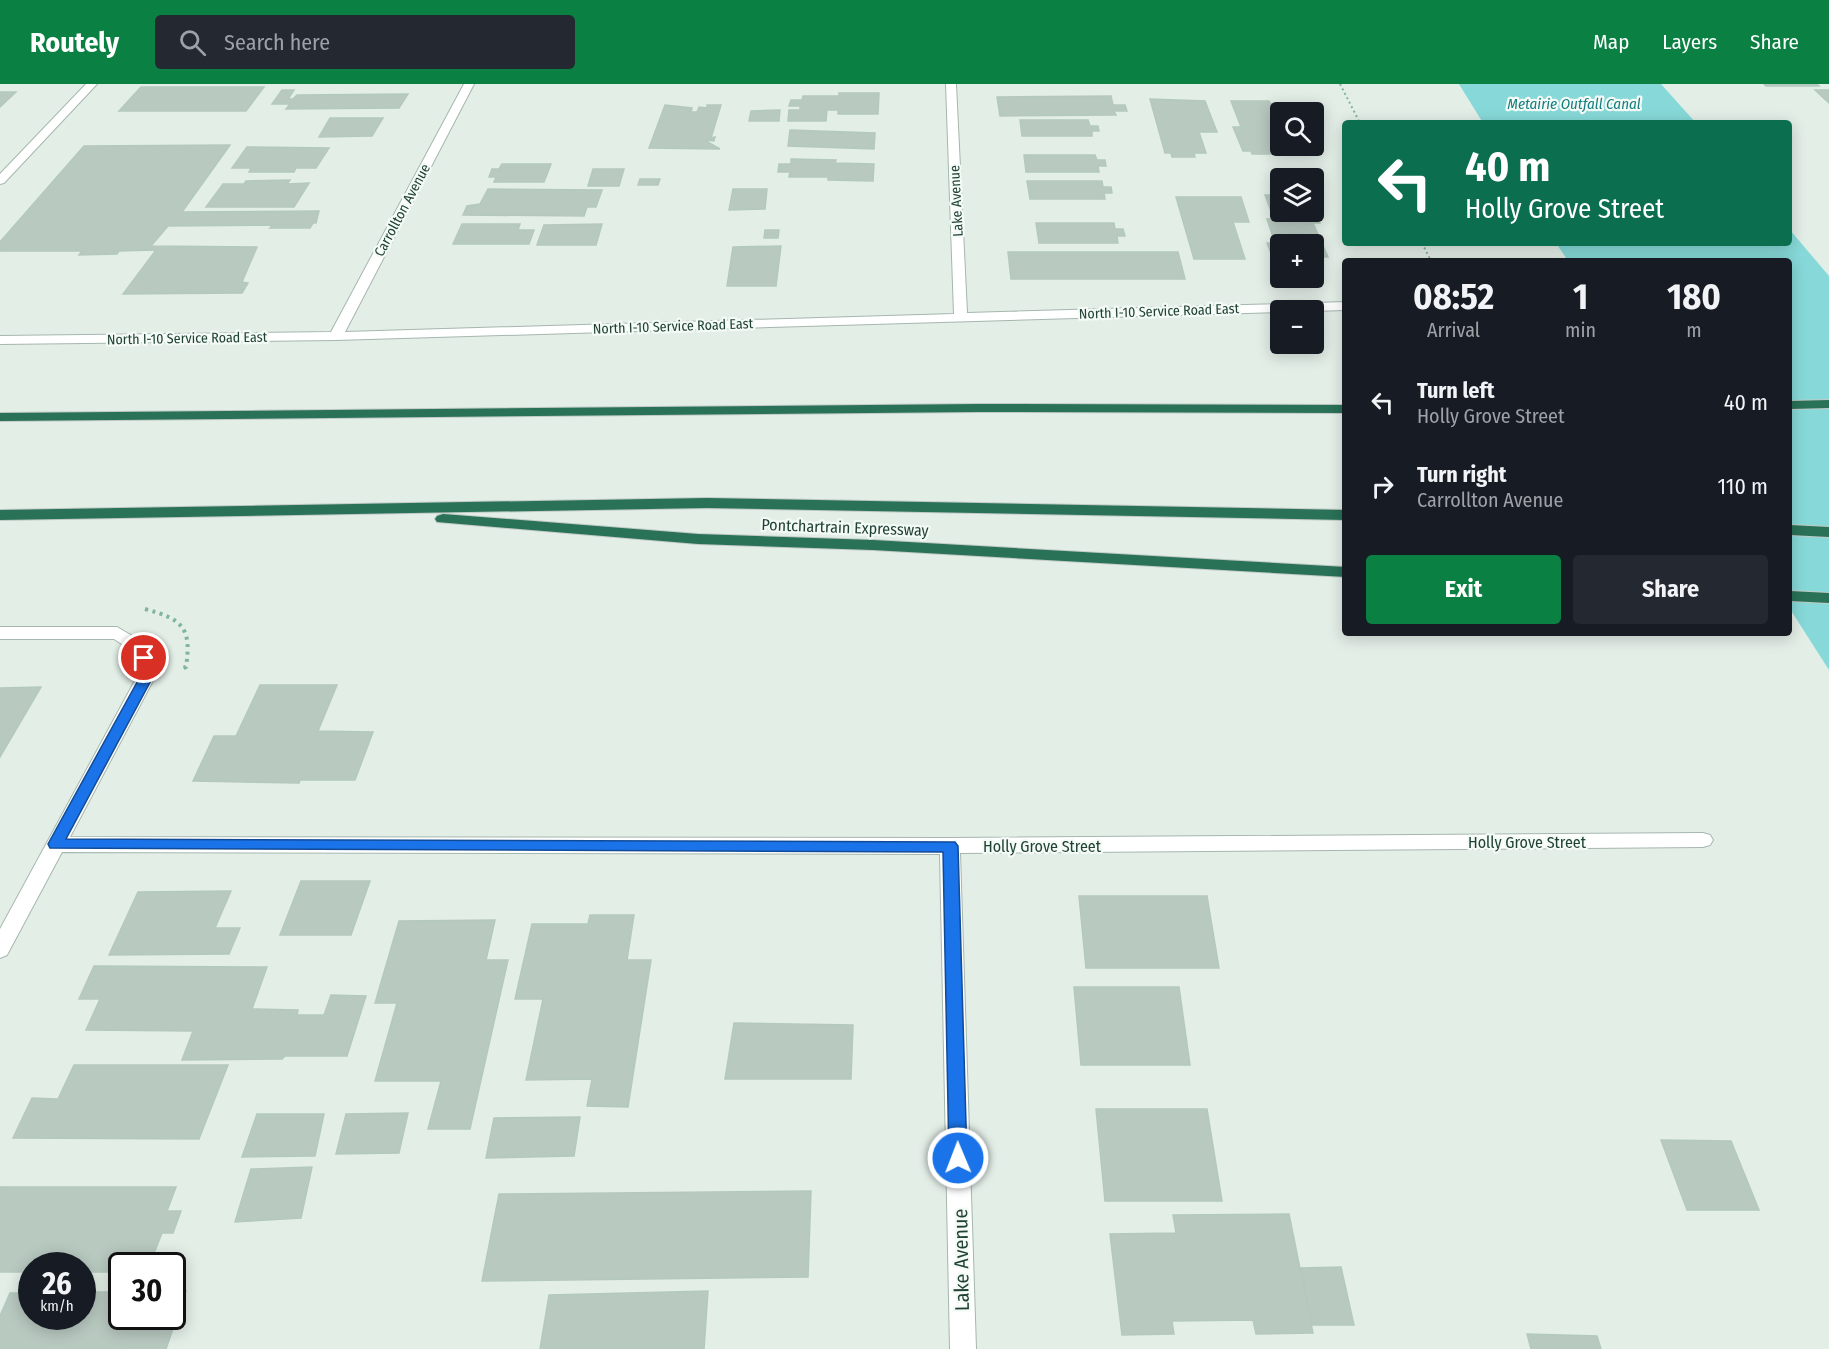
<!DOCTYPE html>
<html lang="en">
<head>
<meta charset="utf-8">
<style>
  :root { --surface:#171b24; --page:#242831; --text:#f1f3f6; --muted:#9ea1a6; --accent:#0b8043 }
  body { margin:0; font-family:"Fira Sans Condensed",sans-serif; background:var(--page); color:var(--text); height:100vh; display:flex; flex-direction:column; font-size:22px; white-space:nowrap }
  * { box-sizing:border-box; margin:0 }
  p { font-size:20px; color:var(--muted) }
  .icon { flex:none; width:33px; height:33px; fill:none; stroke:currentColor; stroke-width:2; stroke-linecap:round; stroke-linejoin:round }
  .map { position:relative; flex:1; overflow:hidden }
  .details { position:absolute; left:1342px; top:174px; width:450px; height:378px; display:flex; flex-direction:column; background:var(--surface); border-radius:6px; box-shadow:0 3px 15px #0003 }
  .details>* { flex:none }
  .banner { position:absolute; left:1342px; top:36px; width:450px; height:126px; border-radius:6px; box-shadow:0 3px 15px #0003; background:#0b6e4f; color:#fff; overflow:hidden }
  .tools { position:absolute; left:1270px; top:18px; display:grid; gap:12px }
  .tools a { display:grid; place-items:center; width:54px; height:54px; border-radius:6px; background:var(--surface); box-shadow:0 3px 15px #0003; font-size:30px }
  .speed { position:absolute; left:18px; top:1168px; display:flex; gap:12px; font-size:30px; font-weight:700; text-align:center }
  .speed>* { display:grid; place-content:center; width:78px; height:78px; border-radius:50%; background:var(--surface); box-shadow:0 3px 15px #0003; line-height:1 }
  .speed small { font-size:15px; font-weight:400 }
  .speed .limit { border:3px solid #111; border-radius:9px; background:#fff; color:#111 }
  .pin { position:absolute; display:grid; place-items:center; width:51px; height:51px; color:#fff; margin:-26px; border:3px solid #fff; border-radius:50%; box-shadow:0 2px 6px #0007 }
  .me { position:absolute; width:66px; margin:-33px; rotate:359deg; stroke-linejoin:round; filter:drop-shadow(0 0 4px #0008) }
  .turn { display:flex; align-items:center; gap:21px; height:126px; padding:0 24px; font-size:27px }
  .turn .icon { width:78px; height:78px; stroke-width:2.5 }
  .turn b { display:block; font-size:42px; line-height:51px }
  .eta { display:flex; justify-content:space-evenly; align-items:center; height:102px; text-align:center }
  .eta b { font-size:36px; font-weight:700; line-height:42px }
  .button { display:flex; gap:12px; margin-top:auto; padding:12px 24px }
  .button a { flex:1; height:69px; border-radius:6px; background:var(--accent); color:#fff; font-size:24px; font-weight:700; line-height:69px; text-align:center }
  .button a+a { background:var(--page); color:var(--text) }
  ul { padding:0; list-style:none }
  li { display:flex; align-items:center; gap:18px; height:84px; padding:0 24px }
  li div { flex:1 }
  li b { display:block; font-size:22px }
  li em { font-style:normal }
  header { display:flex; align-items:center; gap:36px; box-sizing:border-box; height:84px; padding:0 30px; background:var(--accent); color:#fff }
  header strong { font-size:28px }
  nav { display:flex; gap:33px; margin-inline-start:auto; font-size:21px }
  .search { width:420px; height:54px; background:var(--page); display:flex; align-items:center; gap:15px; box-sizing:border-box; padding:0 21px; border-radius:6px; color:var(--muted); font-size:22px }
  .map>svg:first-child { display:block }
</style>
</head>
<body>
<header>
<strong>Routely</strong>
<div class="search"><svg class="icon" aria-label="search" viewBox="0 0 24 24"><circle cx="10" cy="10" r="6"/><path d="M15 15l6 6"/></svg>Search here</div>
<nav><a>Map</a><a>Layers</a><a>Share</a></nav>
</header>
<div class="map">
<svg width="1829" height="1265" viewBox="0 0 1829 1265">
  <rect width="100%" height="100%" fill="#e3eee7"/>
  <!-- water -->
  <path fill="#86d9d8" d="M1459,0h202l35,39h-213z
    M1790,146l39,46v394l-39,-61v-348h-222l-12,-18h234z"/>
  <!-- building -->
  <path fill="#b8c9c0" stroke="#b4c9bd" stroke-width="1.5" d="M1764,0h53l2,2h-53z
    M141,3h123l-18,24h-127z
    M282,6h12l-6,9h5l4,-4 111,-1 -9,14 -113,1 4,-5h-18z
    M1815,6h14v13z
    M0,8h16l-16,15z
    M839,9h40l-1,21h-40v-4h-11l-1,11h-38l1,-11h11v-4h-11l2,-6h11l1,-4h36z
    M1111,12l2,9h12l2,6h-13l2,4 -116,1 -3,-19z
    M1150,15l55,2 12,31h-18l7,21h-12l1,4h-23l-1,-4h-6z
    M1231,17h38l2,3h8l3,7h-7l6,19h-6l9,20h-12l2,4h-22l-1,-3h-8l-10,-24h8z
    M665,21l27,3 -1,4h6l2,-5 8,1v-3h14l-10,33 4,-1 -1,4 -10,-1 16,9 -71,-1z
    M780,26l-1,11h-30l2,-10z
    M330,34h53l-11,18 -53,1z
    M1020,36h68l2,6h8l1,5h-7v5h-70z
    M790,46l85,3 -1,16 -86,-3z
    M230,61l-48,67 137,-1 -3,12h-3l-3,5h-40l3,-3 -105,1 -17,20 106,1 -15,35 6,1 -6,10 -119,1 33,-44 -37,1 -2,3 -38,1 3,-4h-82v-9l84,-96z
    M247,63l82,1 -13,20h-20l-2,4h-45l2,-4h-19z
    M1024,71h71l2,5h8l1,6h-8l1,6h-73z
    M791,75l45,1 -1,3 39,1 -1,17 -45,-1v-3h-39l1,-5h-12l1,-8h12z
    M502,80h49l-7,18h-50l2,-5h-7l3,-8h7z
    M593,85h31l-5,17h-31z
    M640,95h20l-2,6h-20z
    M290,96l-3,4 22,-1 -15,24h-88l17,-23h21l2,-3z
    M1027,97h75l1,6h8l1,6h-8l1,6h-75z
    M488,105l114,1 -6,17h-9l-3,9 -121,-1 4,-9 13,-2z
    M733,105h34l-2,20 -36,1z
    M1276,107h5v21h33v-3l6,14h-7l15,34h-14v-13h-33v13l-1,-4h-9l-4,-10h8l-8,-24h7l-9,-24h12z
    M1176,113h65l8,25h-16l12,37h-51z
    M1036,139h78l1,6h8l2,7h-8l1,7h-79z
    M462,140h58l-2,6h16l-5,14h-76z
    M602,140l-6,21h-59l7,-20z
    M765,146h14l-1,8h-14z
    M781,162l-5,40h-49l6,-39z
    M1008,168h170l7,27h-174z
    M260,601h77l-19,46 55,1 -18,48h-55l-1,3 -106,-2 21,-45h22z
    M41,603l-41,70v-69z
    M301,797h69l-19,54h-71z
    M231,807l-16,37h25l-11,26 -120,1 29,-63z
    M1079,812h128l12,72h-133z
    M590,831h44l-7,45h24l-23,147 -41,-1 5,-27 -66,1 17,-81h-28l17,-75h56z
    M495,836l-9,40h22l-38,169h-42l13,-48h-66l22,-78h-22l24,-82z
    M94,882l173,1 -15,42 46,1 -1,5h27l7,-20 35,1 -19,60h-62l-3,3 -100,1 11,-29 -107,-1 14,-31h-21z
    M1074,903h105l11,78h-109z
    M734,939l119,2 -2,54h-126z
    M74,981h154l-29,74 -186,-1 19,-40 26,1z
    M1096,1025h111l15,92h-117z
    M408,1029l-9,40 -63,1 10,-40z
    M257,1030h67l-9,42 -73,1z
    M580,1033l-6,39 -88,2 8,-40z
    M1661,1056l70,1 28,69h-72z
    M312,1083l-11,51 -66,4 16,-53z
    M0,1103h176l-9,24h14l-8,22h-11l-13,33h-27v6h-40v-6h-50v6h-32z
    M811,1107l-3,86 -326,4 17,-87z
    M1289,1130l24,119 -57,1 -3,-14 -81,1 2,13 -52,1 -12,-101 66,-1 -3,-18z
    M1341,1183l13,58h-42l-11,-57z
    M186,1207l-20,58h-166v-33l10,-23h22v24h50v-25h40v25h50v-25z
    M708,1207l-4,58h-164l9,-54z
    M1527,1250l70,2 4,13h-70z"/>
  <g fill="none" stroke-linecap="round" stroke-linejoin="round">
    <!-- minor casing -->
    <g stroke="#a5b7ae" stroke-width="2">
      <path id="minor" d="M86,0h11l-93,99 -4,1v-10z
        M464,0h10l-129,248 609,-18 -8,-230h10l11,229 379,-11v8l-1010,30 -336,4v-8l331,-4z
        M0,543h117l31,18 8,30 -86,162 880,1 753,-5 7,2 3,5 -3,5 -7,2 -743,6 16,496h-26l-10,-495 -878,-2 -55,103 -7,3v-29l138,-254 -4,-23 -20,-13h-114z"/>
    </g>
    <!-- highway casing -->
    <g stroke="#c1cac6" stroke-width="2">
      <path id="highway" d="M1829,316v8l-39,1v-8z
        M978,320l368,1v8l-368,-1 -978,9v-8z
        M707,414l639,12v10l-639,-12 -707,12v-10z
        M443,430l255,20 175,6 473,27v10l-473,-27 -175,-6 -261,-22 -2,-3 2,-3z
        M1790,441l39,2v10l-39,-2z
        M1790,507l39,2v10l-39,-2z"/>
    </g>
    <!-- path-far1 -->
    <path stroke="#80b59c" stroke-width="2" stroke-dasharray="2 3" stroke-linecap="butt" d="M1340,0l20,39
      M1422,159l9,18"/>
    <!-- path -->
    <path stroke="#80b59c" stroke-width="4" stroke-dasharray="3 4.5" stroke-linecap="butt" d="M145,525c37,10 47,18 41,58l-3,1"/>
    <!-- minor -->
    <use href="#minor" fill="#fff" fill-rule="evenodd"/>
    <!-- highway -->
    <use href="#highway" fill="#297157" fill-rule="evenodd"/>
  </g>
  <!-- route -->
  <path fill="#1a73e8" stroke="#114b97" stroke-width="1.5" d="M144,570l6,4 4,17 -88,164 889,3 3,4 9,312 -3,5 -6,3 -6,-3 -3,-5 -6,-306 -893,-4 -2,-4 93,-169 -4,-17z"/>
  <g text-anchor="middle" stroke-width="4.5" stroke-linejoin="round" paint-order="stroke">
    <!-- far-street labels -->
    <g font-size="14" fill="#204234" stroke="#f4faf6">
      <text transform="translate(956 117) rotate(-93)" y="5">Lake Avenue</text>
      <text transform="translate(402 126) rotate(-62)" y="5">Carrollton Avenue</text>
      <text transform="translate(1159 227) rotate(-2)" y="5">North I-10 Service Road East</text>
      <text transform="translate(673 242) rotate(-2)" y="5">North I-10 Service Road East</text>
      <text transform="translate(187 254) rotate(-1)" y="5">North I-10 Service Road East</text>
    </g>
    <!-- far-water labels -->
    <g font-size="15" font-style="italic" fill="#147d7e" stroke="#f4faf6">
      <text x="1574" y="25">Metairie Outfall Canal</text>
    </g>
    <!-- street labels -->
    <g font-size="16" fill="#204234" stroke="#f4faf6">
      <text transform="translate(845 443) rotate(2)" y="6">Pontchartrain Expressway</text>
      <text x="1527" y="764">Holly Grove Street</text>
      <text x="1042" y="768">Holly Grove Street</text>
    </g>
    <!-- near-street labels -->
    <g font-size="20" fill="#204234" stroke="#f4faf6">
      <text transform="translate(961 1176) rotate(-91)" y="7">Lake Avenue</text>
    </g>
  </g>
</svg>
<div class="tools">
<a><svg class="icon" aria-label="search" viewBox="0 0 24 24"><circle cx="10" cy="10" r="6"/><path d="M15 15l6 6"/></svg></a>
<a><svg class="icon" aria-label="layers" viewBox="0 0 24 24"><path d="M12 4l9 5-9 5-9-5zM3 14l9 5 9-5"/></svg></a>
<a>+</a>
<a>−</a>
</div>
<div class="speed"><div>26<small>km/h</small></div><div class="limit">30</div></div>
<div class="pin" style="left:144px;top:574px;background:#d93025"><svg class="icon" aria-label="arrive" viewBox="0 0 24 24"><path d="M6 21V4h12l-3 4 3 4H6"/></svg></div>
<svg class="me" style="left:958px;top:1074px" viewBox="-20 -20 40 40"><circle r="17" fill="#1a73e8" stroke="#fff" stroke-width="3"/><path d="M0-11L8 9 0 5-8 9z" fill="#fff"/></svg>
<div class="banner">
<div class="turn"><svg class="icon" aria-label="left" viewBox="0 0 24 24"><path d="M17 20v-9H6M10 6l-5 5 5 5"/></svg><div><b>40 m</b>Holly Grove Street</div></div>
</div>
<section class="details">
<div class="eta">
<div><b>08:52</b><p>Arrival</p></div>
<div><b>1</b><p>min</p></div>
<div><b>180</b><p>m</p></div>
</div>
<ul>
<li><svg class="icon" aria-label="left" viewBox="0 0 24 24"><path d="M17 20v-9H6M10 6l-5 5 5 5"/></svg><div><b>Turn left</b><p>Holly Grove Street</p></div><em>40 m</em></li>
<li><svg class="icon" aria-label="right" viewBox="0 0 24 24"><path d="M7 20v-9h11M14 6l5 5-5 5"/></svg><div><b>Turn right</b><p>Carrollton Avenue</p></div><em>110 m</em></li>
</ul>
<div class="button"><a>Exit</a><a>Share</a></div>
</section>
</div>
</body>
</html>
